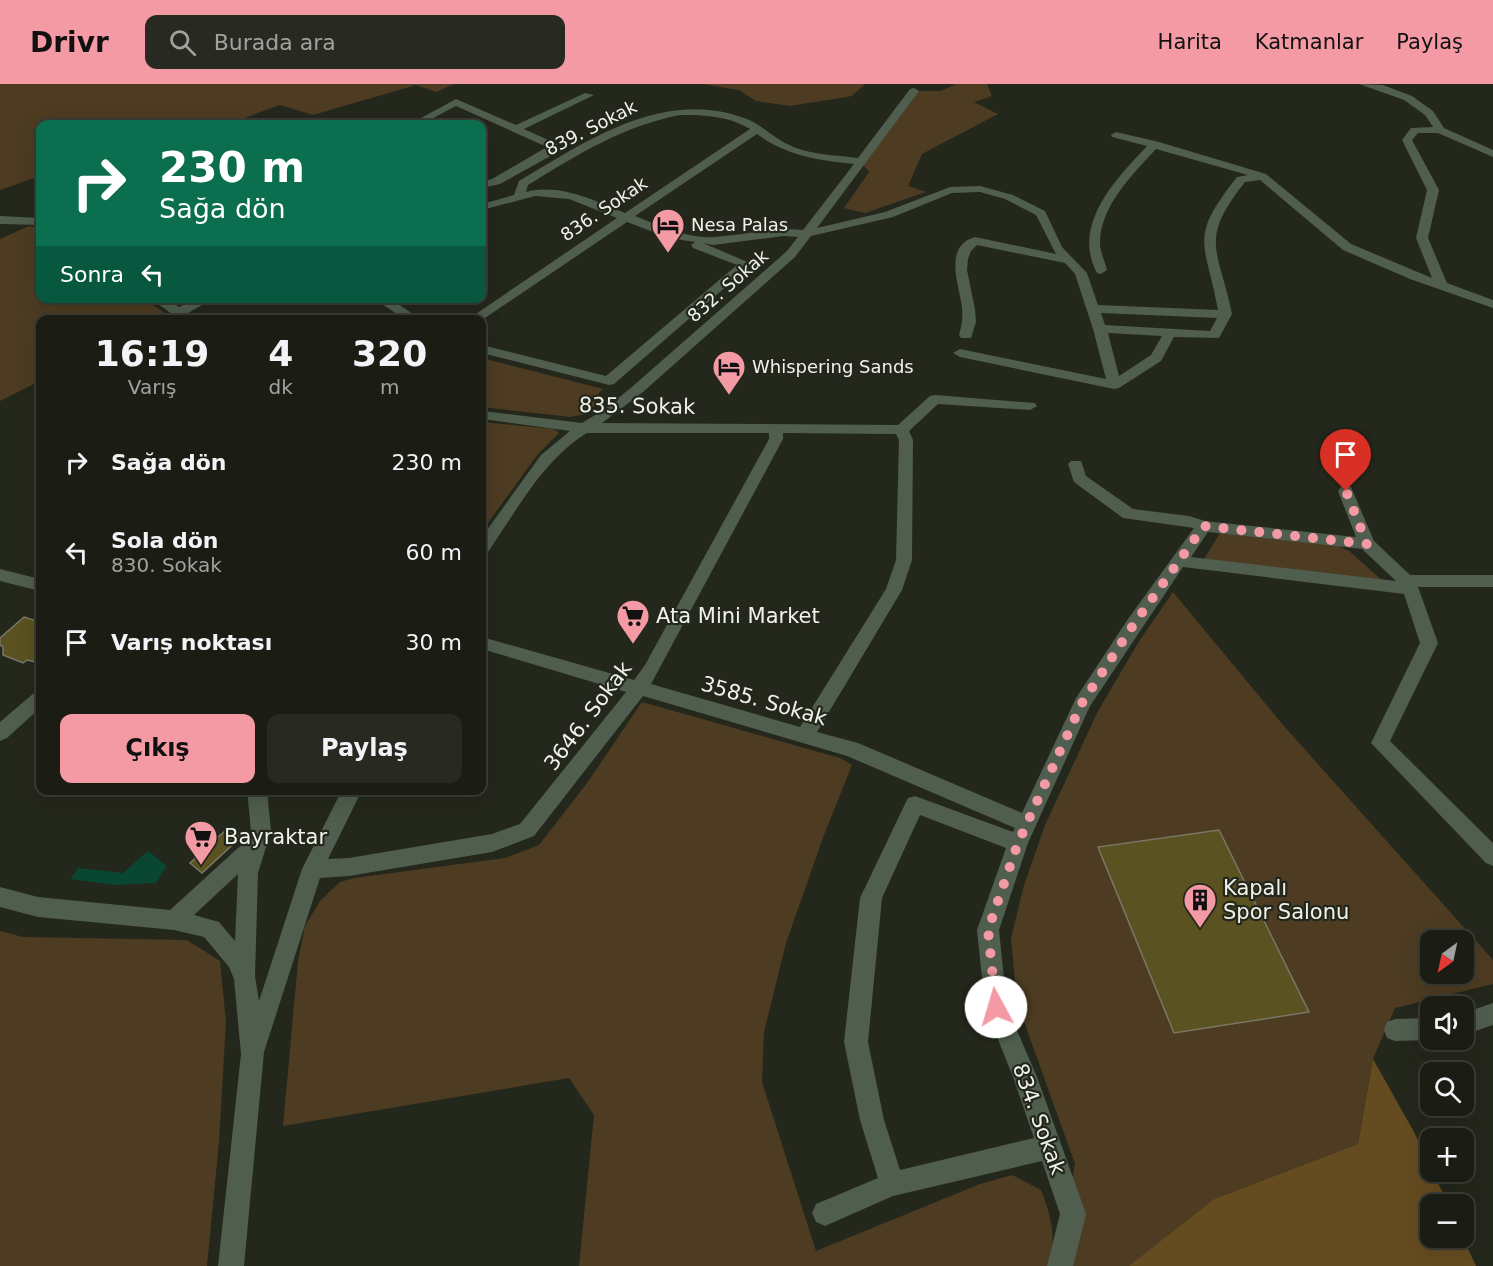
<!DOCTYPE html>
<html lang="tr">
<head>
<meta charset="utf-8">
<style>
  :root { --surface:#1b1d14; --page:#282a22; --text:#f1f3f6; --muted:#a0a2a0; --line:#393b34; --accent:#f49aa4 }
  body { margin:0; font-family:"DejaVu Sans",sans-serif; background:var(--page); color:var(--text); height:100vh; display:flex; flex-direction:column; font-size:22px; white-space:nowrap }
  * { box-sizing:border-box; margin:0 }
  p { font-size:20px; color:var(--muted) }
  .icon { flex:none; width:33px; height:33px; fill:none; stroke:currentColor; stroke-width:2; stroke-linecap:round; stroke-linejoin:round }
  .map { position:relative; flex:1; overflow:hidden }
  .sheet { position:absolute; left:36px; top:231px; width:450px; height:480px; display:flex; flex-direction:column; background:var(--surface); border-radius:12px; box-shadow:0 6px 24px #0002,0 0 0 2px var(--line) }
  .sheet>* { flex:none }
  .top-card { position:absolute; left:36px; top:36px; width:450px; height:183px; border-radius:12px; box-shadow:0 6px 24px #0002,0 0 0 2px var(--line); background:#0b6e4f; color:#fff; overflow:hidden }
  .needle { width:39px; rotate:213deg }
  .tools { position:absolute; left:1420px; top:846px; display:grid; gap:12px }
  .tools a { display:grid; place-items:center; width:54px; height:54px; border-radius:12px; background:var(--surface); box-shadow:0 6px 24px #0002,0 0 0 2px var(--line); font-size:30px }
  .pin { position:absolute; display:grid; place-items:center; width:51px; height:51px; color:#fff; margin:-62px -26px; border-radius:50% 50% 50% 0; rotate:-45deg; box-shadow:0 0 6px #0007 }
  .pin .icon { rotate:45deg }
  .me { position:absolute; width:66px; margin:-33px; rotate:354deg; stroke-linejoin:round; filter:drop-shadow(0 0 4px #0008) }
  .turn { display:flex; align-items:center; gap:21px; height:126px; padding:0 24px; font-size:27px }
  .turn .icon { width:78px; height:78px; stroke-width:2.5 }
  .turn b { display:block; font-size:42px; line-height:51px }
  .then { display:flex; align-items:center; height:57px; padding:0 24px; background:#0003; gap:12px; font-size:22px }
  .eta { display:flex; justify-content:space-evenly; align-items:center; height:102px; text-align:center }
  .eta b { font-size:36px; font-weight:800; line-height:42px }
  .button { display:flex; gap:12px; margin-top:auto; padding:12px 24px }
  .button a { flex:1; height:69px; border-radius:12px; background:var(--accent); color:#111; font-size:24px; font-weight:800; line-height:69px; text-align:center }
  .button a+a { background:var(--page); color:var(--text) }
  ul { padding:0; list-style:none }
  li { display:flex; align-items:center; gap:18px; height:90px; padding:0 24px }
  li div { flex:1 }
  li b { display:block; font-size:22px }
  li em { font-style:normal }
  header { display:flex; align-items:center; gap:36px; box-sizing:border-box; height:84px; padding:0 30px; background:var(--accent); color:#111 }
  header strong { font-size:28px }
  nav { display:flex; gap:33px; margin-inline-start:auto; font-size:21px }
  .search { width:420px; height:54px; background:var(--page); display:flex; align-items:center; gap:15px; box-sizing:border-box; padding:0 21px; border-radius:12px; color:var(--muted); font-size:22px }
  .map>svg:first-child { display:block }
</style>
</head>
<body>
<header>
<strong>Drivr</strong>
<div class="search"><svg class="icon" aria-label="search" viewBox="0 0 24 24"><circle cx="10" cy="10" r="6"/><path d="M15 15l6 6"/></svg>Burada ara</div>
<nav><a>Harita</a><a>Katmanlar</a><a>Paylaş</a></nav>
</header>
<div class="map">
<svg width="1493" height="1182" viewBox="0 0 1493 1182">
  <rect width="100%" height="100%" fill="#24271b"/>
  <!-- green -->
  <path fill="#4d3c22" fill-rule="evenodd" d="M0,0h454l-18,8 -20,-7 -103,30 -33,-10 -46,17 1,2h-195v52l-40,14z
    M703,0h162l-13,12 -62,10 -34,-5 -17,-11z
    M956,0h31l5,12 -18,6 24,12 -76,40 -14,32 18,6 -61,21 -21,-5 25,-36 -9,-11 54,-70h27z
    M29,142l11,3v69l103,1 30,19 -4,2h-129v61l-40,20v-162z
    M482,274l121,31 -6,6 8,3 -20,16 -15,3 -88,-10z
    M482,338l72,7 5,4 -21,21 -56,77z
    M1220,449l118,13 11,5 35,31 -180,-23z
    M1173,508l110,133 210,235v24l-98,24 -22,51 -15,85 -144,55 -83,67h-75l19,-102 -58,-162 -6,-64 13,-53 21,-60 53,-114 40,-68zM1431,856h33v34h-33z
    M642,618l198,56 12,7 -28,70 -38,108 -22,89 -2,50 54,169 164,-67 32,-9 29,15c10,25 16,49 8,76h-470l15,-151 -25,-37 -286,48 15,-165 7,-35 15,-25 20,-19 14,-4 151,-20 34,-13 48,-62z
    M0,847l23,6 164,3 33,21 6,61 -7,120 -12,124h-207z"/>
  <!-- forest -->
  <path fill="#654b20" d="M1373,975l41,73 34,72h-17v34h32l13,28h-347l85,-67 144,-55z"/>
  <!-- water -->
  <path fill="#0a4732" d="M148,767l19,15 -11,17 -42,2 -43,-6 7,-11 45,5z"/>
  <!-- building -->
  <path fill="#5b5221" stroke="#797768" stroke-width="1.5" d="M24,533l16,5v41l-13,-3 -4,3 -20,-8v-8l-3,-2v-7z
    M228,744l13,9 -39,36 -12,-10z
    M1219,746l90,182 -135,21 -76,-186z"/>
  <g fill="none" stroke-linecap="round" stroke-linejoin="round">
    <!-- minor -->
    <path fill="#4f5e4e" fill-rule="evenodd" d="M1359,0l24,1 29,11 21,15 11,17 49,22v7l-55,-24h-20l-6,7 27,50 -11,48 19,45 46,17v8l-83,-29 -67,-29 -83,-70 -15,2c-47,59 -26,67 -13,132l-13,24 -45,-1 -13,24 -42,27 -5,1 -154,-32 -7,-4 7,-4 146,30 -13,-50 -18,-55 -10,-11 -88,-18 -6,6 -3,8 -1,11 8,39 1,13 -5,16h-10l-2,-3c3,-9 4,-18 3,-28 -3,-22 -19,-61 13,-70l81,17 -20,-39 -31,-16 -25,-7 -28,1 -59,24 -82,19 -16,21 -152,135 -41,31 296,2 32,-29 5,-1 100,8 2,3 -7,4 -92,-6 -29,27 4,9 -1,120 -10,30 -85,142 41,11 164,70 54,-115 52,-79 66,-91 -71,-10 -49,-36 -6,-18 3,-3h10l5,15 47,33 56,7 16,5 151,16 -18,-46 3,-4h10l23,54 36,34h83v12h-75l20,56 -48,98 103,102v23l-7,-3 -115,-120 49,-100 -16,-49 -221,-27 -93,139 -62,137 -29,87 8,77 30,70 49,137 -13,52h-26l13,-52 -18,-53 -149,35 -68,30 -9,-4 -4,-9 4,-9 62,-26 -18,-58 -16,-78 16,-144 45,-94 3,-6 7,-2 98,36 2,-4 -168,-72 -204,-60 -109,140 -42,16 -143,24 -29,2 -56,174 -20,214h-26l23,-212 -7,-75 -5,-12 -25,-30 -30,-7 -136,-13 -38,-10v-20l38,10 132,13 68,-62 10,-7 3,-10 -4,-41h20l4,41 -13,42 -3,103 4,25 43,-132 40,-79h20l-34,69 21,-1 143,-24 28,-10 106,-132 -144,-43v-12l152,43 11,-15 124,-226v-6h-182c-44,27 -70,77 -99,119l-6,2v-17l59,-82 29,-24 -88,-12v-8l100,12 23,-14 28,-23 154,-135 11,-14 -14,-1 -71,9 -10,-2 49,21 -138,120 -5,1 -127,-32v-8l124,31 131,-111 -44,-17 -2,-3 4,-3 -26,-4 -42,-16 -145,98h-15l150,-102 -48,-19 -34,-3 -53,14v-6l32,-9 5,-14c67,-40 144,-93 225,-63 16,5 28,19 43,26 22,11 47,11 71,14l52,-69 4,-1 5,3 -102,137 68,-16 65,-25 30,-1 33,9 32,16 17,36 25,26 11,32 120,5c-13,-70 -30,-71 19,-133l11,-2 -92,-26c-23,25 -56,57 -56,94 0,9 5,18 7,27l-6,4 -4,-1c-26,-48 19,-94 50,-127l-35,-9 -1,-2 5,-3 43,10 107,32 85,70 81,34 -16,-40 11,-48 -25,-50 9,-12 22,-1 -8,-12 -21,-15zM680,31c24,0 49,1 70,14l-125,84c-30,-12 -65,-30 -99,-21l2,-7c49,-30 95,-59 152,-70zM757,50c30,22 60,26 97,30l-51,66c-30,-3 -58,5 -88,7 -27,2 -55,-11 -80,-21zM1101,229l116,5 -7,13 -105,-6zM1108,249l54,3 -11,19 -32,21zM783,349l108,1h5l3,6 -3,120 -10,29 -86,138 -149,-43 132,-245zM1208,448l154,17 34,32 -205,-24zM920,731l86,33 -29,82 8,77 28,70 21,61 -134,32 -16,-50 -16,-78 14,-144zM238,790l-3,67 -16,-19 -25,-7z
      M585,9l9,2 -70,34 33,15 -1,9 -56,31 -18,4v-6l10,-3 55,-32 -91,-41 -34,18h-12l46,-25 60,26z
      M0,132l40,2v7l-40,-1z
      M150,214h16l13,9 18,-9h17l-26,15 8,7h-16z
      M373,214h16l33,22h-16z
      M0,485l40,10v12l-40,-10z
      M40,607v17l-33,30 -7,3v-19l34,-29z
      M1493,919v22l-29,10v-22z
      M1431,934v22h2h-2l-36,1 -8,-3 -3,-8 3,-8 8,-3z"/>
  </g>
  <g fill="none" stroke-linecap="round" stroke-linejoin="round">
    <!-- route -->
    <path stroke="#f49aa4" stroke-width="10" stroke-dasharray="0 18" d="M996,923l-8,-77 30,-87 64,-140 52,-79 70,-98 163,18 -21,-53"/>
  </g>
  <!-- icons -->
  <defs>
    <g id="hotel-pin" transform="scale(1.725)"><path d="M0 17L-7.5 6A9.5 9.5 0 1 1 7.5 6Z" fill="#f49aa4" stroke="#24271b"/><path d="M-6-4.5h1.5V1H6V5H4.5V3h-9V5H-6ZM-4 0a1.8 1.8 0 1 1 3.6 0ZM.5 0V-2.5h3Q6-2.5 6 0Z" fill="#111"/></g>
    <g id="supermarket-pin" transform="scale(1.725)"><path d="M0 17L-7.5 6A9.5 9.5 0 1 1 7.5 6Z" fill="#f49aa4" stroke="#24271b"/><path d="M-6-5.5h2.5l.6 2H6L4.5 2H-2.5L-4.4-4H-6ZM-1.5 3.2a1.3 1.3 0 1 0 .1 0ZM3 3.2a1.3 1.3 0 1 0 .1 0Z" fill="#111"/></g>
    <g id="building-pin" transform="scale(1.725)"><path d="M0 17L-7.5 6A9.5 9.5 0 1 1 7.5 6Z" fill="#f49aa4" stroke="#24271b"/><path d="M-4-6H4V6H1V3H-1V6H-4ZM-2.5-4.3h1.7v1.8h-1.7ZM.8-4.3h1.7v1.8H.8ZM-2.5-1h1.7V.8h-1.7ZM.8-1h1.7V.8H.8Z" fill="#111"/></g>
  </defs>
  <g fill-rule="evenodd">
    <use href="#hotel-pin" x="668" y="141"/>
    <use href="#hotel-pin" x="729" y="283"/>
    <use href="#supermarket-pin" x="633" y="532"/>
    <use href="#supermarket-pin" x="201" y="753"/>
    <use href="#building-pin" x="1200" y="816"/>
  </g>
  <g text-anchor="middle" stroke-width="4.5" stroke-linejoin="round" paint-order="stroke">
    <!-- far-street labels -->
    <g font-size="18" fill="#f0f3ea" stroke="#24271b">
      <text transform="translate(591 44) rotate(-27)" y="6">839. Sokak</text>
      <text transform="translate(604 125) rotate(-34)" y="6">836. Sokak</text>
      <text transform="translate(728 202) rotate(-41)" y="6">832. Sokak</text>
    </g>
    <!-- far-poi labels -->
    <g font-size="18" fill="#f0f3ea" stroke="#24271b" text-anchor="start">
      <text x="691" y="147">Nesa Palas</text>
      <text x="752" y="289">Whispering Sands</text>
    </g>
    <!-- street labels -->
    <g font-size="21" fill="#f0f3ea" stroke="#24271b">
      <text transform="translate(637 322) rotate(1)" y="7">835. Sokak</text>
      <text transform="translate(764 617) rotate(16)" y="7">3585. Sokak</text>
      <text transform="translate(588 632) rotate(-53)" y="7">3646. Sokak</text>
      <text transform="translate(1039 1035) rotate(70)" y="7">834. Sokak</text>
    </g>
    <!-- poi labels -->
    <g font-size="21" fill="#f0f3ea" stroke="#24271b" text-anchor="start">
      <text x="656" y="539">Ata Mini Market</text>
      <text x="224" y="760">Bayraktar</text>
      <text x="1223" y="811">Kapalı<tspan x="1223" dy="24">Spor Salonu</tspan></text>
    </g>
  </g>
</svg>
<div class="tools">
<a><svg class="needle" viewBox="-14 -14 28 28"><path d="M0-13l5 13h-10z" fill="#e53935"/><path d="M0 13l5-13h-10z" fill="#a0a2a0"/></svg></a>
<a><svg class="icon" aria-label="sound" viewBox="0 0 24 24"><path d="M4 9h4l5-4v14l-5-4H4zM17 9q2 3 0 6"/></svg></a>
<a><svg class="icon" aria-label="search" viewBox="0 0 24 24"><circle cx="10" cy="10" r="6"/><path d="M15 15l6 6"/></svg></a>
<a>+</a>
<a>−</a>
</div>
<div class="pin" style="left:1346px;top:407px;background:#d93025"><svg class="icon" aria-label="arrive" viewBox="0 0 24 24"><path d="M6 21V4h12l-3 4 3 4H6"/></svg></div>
<svg class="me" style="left:996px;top:923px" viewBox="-20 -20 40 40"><circle r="19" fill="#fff"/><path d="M0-13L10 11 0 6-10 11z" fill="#f49aa4"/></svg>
<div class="top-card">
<div class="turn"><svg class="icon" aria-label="right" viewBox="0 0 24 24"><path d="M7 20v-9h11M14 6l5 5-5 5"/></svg><div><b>230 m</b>Sağa dön</div></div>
<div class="then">Sonra<svg class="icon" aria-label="left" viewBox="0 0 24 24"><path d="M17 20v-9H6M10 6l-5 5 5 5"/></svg></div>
</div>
<section class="sheet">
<div class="eta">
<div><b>16:19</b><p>Varış</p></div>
<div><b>4</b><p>dk</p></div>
<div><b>320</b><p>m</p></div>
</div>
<ul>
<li><svg class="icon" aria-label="right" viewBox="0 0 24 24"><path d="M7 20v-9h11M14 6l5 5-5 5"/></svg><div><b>Sağa dön</b></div><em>230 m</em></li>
<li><svg class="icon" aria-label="left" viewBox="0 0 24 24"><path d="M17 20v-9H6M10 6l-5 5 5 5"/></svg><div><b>Sola dön</b><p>830. Sokak</p></div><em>60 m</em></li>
<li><svg class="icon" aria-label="arrive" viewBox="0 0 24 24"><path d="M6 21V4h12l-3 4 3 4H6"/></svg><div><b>Varış noktası</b></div><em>30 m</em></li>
</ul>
<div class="button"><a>Çıkış</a><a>Paylaş</a></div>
</section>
</div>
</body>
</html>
